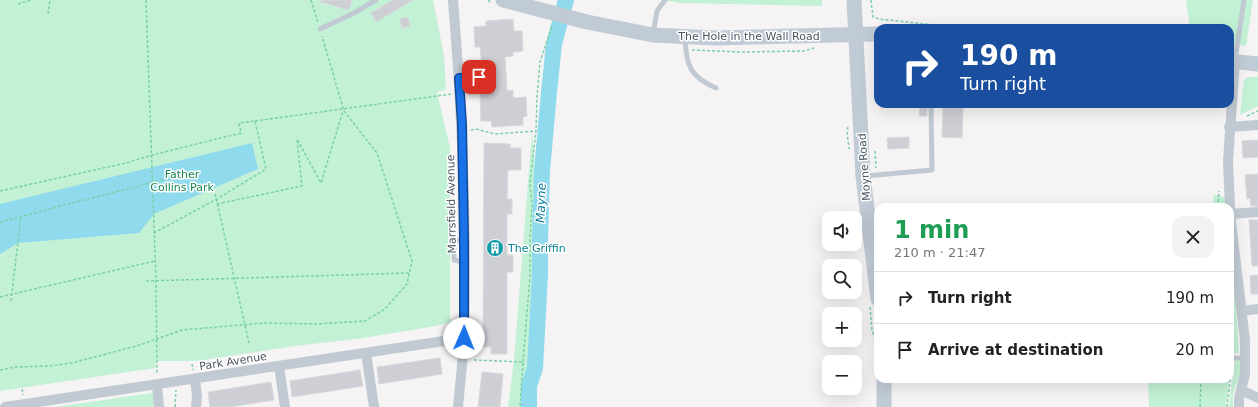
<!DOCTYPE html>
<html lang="en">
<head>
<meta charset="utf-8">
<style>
  :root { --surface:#fff; --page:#f2f2f2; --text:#222; --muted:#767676; --line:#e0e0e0 }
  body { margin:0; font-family:"DejaVu Sans",sans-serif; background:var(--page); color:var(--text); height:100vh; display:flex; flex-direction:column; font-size:15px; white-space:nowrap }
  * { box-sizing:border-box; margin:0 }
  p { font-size:13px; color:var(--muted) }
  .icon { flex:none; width:22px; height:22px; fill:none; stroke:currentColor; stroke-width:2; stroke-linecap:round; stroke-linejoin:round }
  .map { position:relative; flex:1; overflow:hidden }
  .panel { position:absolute; left:874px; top:203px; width:360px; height:180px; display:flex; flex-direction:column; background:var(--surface); border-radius:12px; box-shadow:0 4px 16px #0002 }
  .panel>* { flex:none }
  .guide { position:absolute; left:874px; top:24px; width:360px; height:84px; border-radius:12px; box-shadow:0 4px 16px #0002; background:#1a4fa0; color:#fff; overflow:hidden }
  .fabs { position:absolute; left:822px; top:211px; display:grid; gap:8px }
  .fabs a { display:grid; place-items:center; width:40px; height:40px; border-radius:8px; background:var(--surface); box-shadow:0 4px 16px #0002; font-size:20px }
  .pin { position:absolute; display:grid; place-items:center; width:34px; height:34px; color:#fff; margin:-17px; border-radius:8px; box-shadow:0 2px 6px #0006 }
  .me { position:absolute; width:44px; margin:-22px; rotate:1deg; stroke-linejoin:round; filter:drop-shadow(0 0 3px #0008) }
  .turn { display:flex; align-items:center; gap:14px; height:84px; padding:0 20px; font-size:18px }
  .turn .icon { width:52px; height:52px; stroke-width:2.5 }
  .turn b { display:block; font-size:28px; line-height:34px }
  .round { display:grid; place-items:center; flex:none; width:42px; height:42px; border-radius:12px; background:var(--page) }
  .head { display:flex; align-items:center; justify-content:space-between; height:68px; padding:0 20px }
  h1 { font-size:24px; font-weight:800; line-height:30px; color:#1e9e55 }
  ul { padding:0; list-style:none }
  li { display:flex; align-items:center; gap:12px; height:52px; padding:0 20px; border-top:1px solid var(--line) }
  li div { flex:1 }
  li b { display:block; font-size:15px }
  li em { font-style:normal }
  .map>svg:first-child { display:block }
</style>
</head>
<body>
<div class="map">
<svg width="1258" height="407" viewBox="0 0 1258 407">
  <rect width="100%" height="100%" fill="#f5f3f3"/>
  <!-- green -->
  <path fill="#c3f1d5" d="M0,0h433l11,56 2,34 -9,2 13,56v174l-14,4 -73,12 -68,8 -99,15h-40l-1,7 -155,23z
    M664,0h158v6l-142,-3z
    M1186,0h67l-7,46 -16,-2v-16h-40z
    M1248,77h10v29l-18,9 4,-35z
    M532,132l4,46 -1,172 -5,57h-22l6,-47z
    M1214,194l12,4v9h-14z
    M1230,262l6,43 3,48h-9z
    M1235,359l4,1c6,10 -2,21 -5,31 -2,5 -1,11 -1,16h-4z
    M1148,379h81l-3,28h-77z
    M159,392l-6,15h-98z"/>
  <!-- water -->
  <path fill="#90daee" d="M252,143l6,26 -104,45 -15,19 -121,10 -18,11v-50z"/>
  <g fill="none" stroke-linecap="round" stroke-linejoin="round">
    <!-- river -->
    <path stroke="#90daee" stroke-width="16" d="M529,407v-21l6,-18 5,-93v-34l2,-70 7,-79 5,-48 12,-44"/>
  </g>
  <!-- building -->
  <path fill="#cdcfd5" stroke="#d7d9de" d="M321,0h31l-3,10 -28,-8z
    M393,0h20l-37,22 -5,-9z
    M408,17l2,9 -8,2 -2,-9z
    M513,19l1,12h8l1,20 -10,1v4l-8,1 2,34 6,-1v8l13,-1 1,19 -4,1v8l-31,2 -1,-6h-10l-1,-29h5l-2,-26h-1l-2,-19h-5l-1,-20 12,-1v-5z
    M943,104h11v4h9l-1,30 -20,-1z
    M920,106h7v10h-8z
    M909,137v11l-21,1 -1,-11z
    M1258,140v17l-15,1 -1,-17z
    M484,143l26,1v4h11v22h-13l-1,29h5v15h-5v41h6v17h-6v82h-16v-7h-8z
    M1258,174v32h-7l-1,-8 -3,1 -2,-24z
    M1249,220h9v46h-6z
    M1258,275v19h-7l-1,-18z
    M440,358l2,16 -63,10 -2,-17z
    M360,370l3,16 -71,11 -2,-16z
    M482,372l21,2 -3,33h-22z
    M271,382l3,18 -44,7h-20l-2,-15z"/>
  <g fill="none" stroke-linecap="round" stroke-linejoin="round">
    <!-- path -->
    <path stroke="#7ad0a6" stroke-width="1.5" stroke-dasharray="3 2" stroke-linecap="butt" d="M146,0l10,281 1,93
      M311,0l7,23
      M488,0l3,3
      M871,0l2,17 6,2 83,9
      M18,4l13,-4
      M48,14l2,-14
      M692,50l48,2 65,-1 9,-3
      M1247,116l11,-5
      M255,121l196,-27
      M848,127l-1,5 2,17
      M471,130l5,-1 19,5 41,-3
      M875,151l1,17
      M214,189l35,154
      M0,191l126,-28 26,-8 89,-22 -2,-10 16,-2 11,48 -49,30 -63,34
      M217,204l85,-18 -5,-47 24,44 22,-72
      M1218,207l1,-16
      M0,222l180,-47
      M146,281l263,-8
      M0,297l155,-36
      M11,301l10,-85
      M870,307l2,23 6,18
      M1230,338l3,6v7
      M474,360l49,2 -3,45
      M523,362l7,-86v-36l2,-35 -2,-22 6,-52 1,-34 3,-35 12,-36
      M192,364l1,6
      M0,370l15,-3 34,-1 23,-3 68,-18 42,-15 82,-7 53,1 48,-3 20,-12 22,-25 5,-23 -35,-108 -33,-42 -22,-75
      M22,389l1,6
      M175,407l1,-17
      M1200,407l1,-28
      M1227,407l5,-42"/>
    <!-- lane -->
    <path stroke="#c1cad2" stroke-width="5" d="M320,29l32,-15 24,-14
      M653,34l4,-23 8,-11
      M685,38c1,27 5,39 31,50
      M1235,60l9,-60
      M459,78l20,-1
      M865,176l67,-6 -1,-66
      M464,262l-10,-2v-19l11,-2
      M1230,358h15"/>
    <!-- street -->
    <path stroke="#c1cad2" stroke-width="10" d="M453,0c9,112 14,225 11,337 -1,23 -4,47 -6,70
      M1229,127l29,-2
      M1230,207l-2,-46 7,-100
      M1230,214l15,126v35l-6,23v9
      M1230,214l28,-2
      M1242,311l16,-2
      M366,353l8,54
      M279,366l6,41
      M195,379l2,17 -1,11
      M157,385l2,22
      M1241,390l17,8
      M5,407l459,-69"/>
    <!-- secondary -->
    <path stroke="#c1cbd6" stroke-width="15" d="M503,0l84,22 66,13 62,3 163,-4
      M854,0l9,176 15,123
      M1230,61l28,3
      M884,379v28"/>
  </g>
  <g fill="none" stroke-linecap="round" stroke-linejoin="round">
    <!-- route casing -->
    <g stroke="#114b97" stroke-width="10">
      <path id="route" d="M464,338v-99l-2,-115 -3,-46 20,-1"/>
    </g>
    <!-- route -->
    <use href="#route" stroke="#1a73e8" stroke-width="7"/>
  </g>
  <!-- icons -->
  <defs>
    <g id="building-disc" transform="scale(0.9)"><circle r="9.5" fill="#0f9aa8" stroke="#fff"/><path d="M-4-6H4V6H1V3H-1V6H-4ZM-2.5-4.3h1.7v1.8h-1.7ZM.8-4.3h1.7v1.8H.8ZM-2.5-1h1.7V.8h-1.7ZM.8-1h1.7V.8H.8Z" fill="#fff"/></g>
  </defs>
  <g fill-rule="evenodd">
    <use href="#building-disc" x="495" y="248"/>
  </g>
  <g text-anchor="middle" stroke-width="3" stroke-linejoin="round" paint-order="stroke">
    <!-- street labels -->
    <g font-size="11" fill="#4a5661" stroke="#fff">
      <text x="749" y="40">The Hole in the Wall Road</text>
      <text transform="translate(864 167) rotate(-94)" y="4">Moyne Road</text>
      <text transform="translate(451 204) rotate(-91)" y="4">Marrsfield Avenue</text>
      <text transform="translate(233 361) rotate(-9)" y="4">Park Avenue</text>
    </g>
    <!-- park labels -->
    <g font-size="11" fill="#17864f" stroke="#fff">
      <text x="182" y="178">Father<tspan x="182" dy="13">Collins Park</tspan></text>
    </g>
    <!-- culture labels -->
    <g font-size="11" fill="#0d838f" stroke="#fff" text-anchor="start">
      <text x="508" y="252">The Griffin</text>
    </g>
    <!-- water labels -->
    <g font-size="12" font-style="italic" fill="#0c7c9b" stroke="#fff">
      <text transform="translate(541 203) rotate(-88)" y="4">Mayne</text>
    </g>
  </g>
</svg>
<div class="fabs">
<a><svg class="icon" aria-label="sound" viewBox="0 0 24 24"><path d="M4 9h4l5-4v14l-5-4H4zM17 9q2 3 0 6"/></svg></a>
<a><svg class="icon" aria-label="search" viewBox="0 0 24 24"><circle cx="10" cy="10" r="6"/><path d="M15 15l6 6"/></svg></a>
<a>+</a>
<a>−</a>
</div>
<div class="pin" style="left:479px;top:77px;background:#d93025"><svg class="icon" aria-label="arrive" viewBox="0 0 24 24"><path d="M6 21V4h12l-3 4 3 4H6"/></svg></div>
<svg class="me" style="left:464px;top:338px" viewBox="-20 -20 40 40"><circle r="19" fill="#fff"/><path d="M0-13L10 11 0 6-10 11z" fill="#1a73e8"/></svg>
<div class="guide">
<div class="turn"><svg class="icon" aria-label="right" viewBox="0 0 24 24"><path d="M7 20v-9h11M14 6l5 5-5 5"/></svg><div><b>190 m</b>Turn right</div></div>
</div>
<section class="panel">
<div class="head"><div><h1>1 min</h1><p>210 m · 21:47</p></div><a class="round"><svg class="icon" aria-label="close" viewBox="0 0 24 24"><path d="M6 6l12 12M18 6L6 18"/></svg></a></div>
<ul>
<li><svg class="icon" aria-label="right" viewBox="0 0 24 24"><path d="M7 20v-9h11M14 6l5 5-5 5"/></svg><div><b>Turn right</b></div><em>190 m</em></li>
<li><svg class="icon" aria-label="arrive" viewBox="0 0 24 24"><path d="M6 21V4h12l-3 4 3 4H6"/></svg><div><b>Arrive at destination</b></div><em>20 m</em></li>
</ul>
</section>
</div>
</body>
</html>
